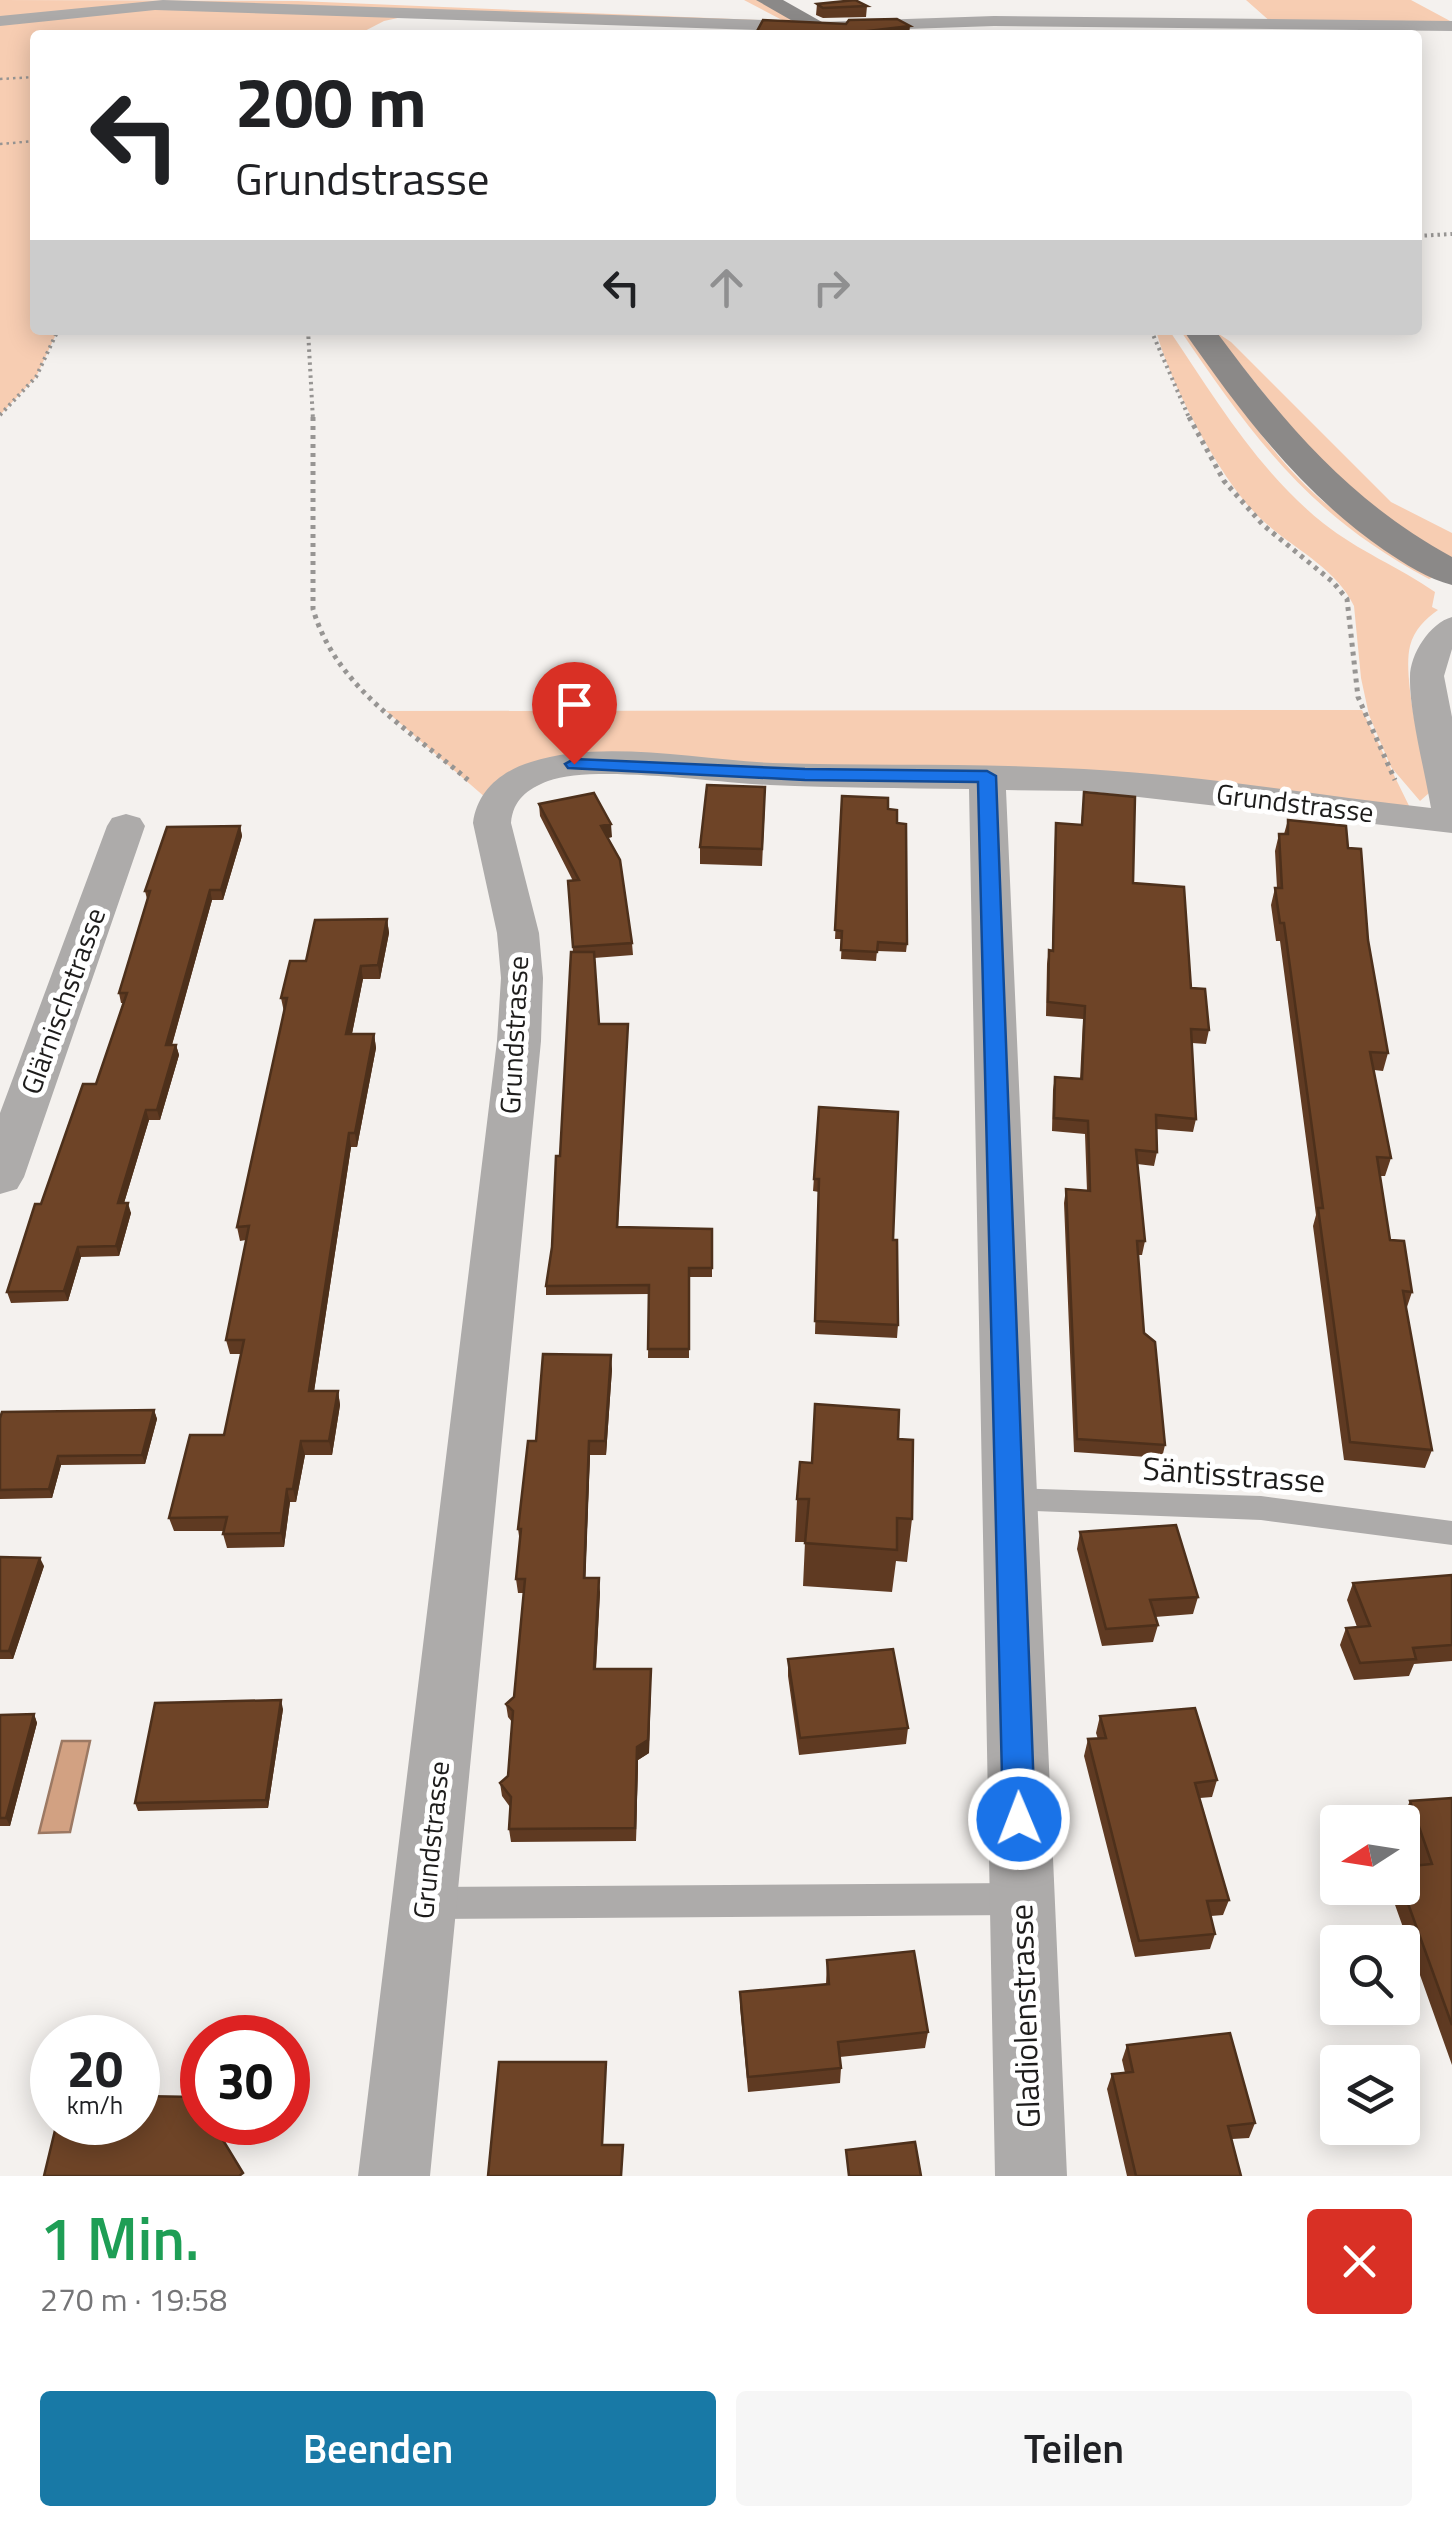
<!DOCTYPE html>
<html lang="de">
<head>
<meta charset="utf-8">
<style>
  :root { --surface:#fff; --page:#f6f6f6; --text:#202124; --muted:#757577; --accent:#1879a6 }
  body { margin:0; font-family:"Titillium Web",sans-serif; background:var(--page); color:var(--text); height:100vh; display:flex; flex-direction:column; font-size:38px; white-space:nowrap }
  * { box-sizing:border-box; margin:0 }
  p { font-size:32px; color:var(--muted) }
  .icon { flex:none; width:55px; height:55px; fill:none; stroke:currentColor; stroke-width:2; stroke-linecap:round; stroke-linejoin:round }
  .map { position:relative; height:2176px; overflow:hidden }
  .drawer { display:flex; flex-direction:column; background:var(--surface); flex:1 }
  .drawer>* { flex:none }
  .hud { position:absolute; left:30px; top:30px; width:1392px; height:305px; border-radius:10px; box-shadow:0 5px 25px #0003; background:#fff; color:var(--text); overflow:hidden }
  .needle { width:65px; rotate:258deg }
  .buttons { position:absolute; left:1320px; top:1805px; display:grid; gap:20px }
  .buttons a { display:grid; place-items:center; width:100px; height:100px; border-radius:10px; background:var(--surface); box-shadow:0 5px 25px #0003; font-size:50px }
  .speed { position:absolute; left:30px; top:2015px; display:flex; gap:20px; font-size:50px; font-weight:700; text-align:center }
  .speed>* { display:grid; place-content:center; width:130px; height:130px; border-radius:50%; background:var(--surface); box-shadow:0 5px 25px #0003; line-height:1 }
  .speed small { font-size:25px; font-weight:400 }
  .speed .limit { border:15px solid #d22; background:#fff; color:#111 }
  .pin { position:absolute; display:grid; place-items:center; width:85px; height:85px; color:#fff; margin:-102px -42px; border-radius:50% 50% 50% 0; rotate:-45deg; box-shadow:0 0 10px #0007 }
  .pin .icon { rotate:45deg }
  .me { position:absolute; width:110px; margin:-55px; rotate:359deg; stroke-linejoin:round; filter:drop-shadow(0 0 8px #0008) }
  .turn { display:flex; align-items:center; gap:35px; height:210px; padding:0 40px; font-size:45px }
  .turn .icon { width:130px; height:130px; stroke-width:2.5 }
  .turn b { display:block; font-size:70px; line-height:85px }
  .lanes { display:flex; align-items:center; height:95px; padding:0 40px; background:#0003; justify-content:center; gap:50px; direction:ltr }
  .lanes .off { opacity:.35 }
  .round { display:grid; place-items:center; flex:none; width:105px; height:105px; border-radius:10px; background:var(--page) }
  .summary { display:flex; align-items:center; justify-content:space-between; height:170px; padding:0 40px }
  h1 { font-size:60px; font-weight:600; line-height:75px; color:#1e9e55 }
  .action { display:flex; gap:20px; margin-top:auto; padding:20px 40px }
  .action a { flex:1; height:115px; border-radius:10px; background:var(--accent); color:#fff; font-size:40px; font-weight:600; line-height:115px; text-align:center }
  .action a+a { background:var(--page); color:var(--text) }
  .map>svg:first-child { display:block }
</style>
</head>
<body>
<div class="map">
<svg width="1452" height="2176" viewBox="0 0 1452 2176">
  <rect width="100%" height="100%" fill="#f4f1ee"/>
  <!-- green -->
  <path fill="#f7cdb2" d="M0,0l298,1 486,20 -40,-21h23l53,27 -399,-14 -37,8 -27,14h-322v295h23l-22,47 -36,38z
    M1246,0h165l41,22 -179,2z
    M1156,330h13c46,68 89,141 154,193 35,28 76,44 112,69l-3,15 6,3c-13,9 -24,20 -28,36 -8,32 13,112 19,147l-9,8 -29,-34 -22,-52 -8,-37 -7,-72c-18,-39 -64,-59 -94,-88 -39,-37 -91,-136 -104,-188z
    M1180,330h9c42,61 82,130 141,177 32,26 69,47 104,70l-5,2c-120,-64 -174,-139 -249,-249z
    M1213,330l18,12 160,160 61,31v26l-112,-70z
    M1362,710l53,108 -227,-29 -614,-25 -80,41 -108,-94z"/>
  <!-- water -->
  <path fill="#d2a182" stroke="#9c7963" stroke-width="2.5" d="M62,1741h28l-20,91 -31,1z"/>
  <g fill="none" stroke-linecap="round" stroke-linejoin="round">
    <!-- path-far2 -->
    <path stroke="#979593" stroke-width="2.5" stroke-dasharray="2.5 4" stroke-linecap="butt" d="M0,79l35,-2
      M0,144l35,-3"/>
    <!-- path-far1 -->
    <path stroke="#979593" stroke-width="4" stroke-dasharray="2.5 4" stroke-linecap="butt" d="M1418,236l34,-2
      M308,330l5,90
      M1151,330l39,90
      M0,415l36,-38 22,-47"/>
    <!-- path -->
    <path stroke="#979593" stroke-width="5" stroke-dasharray="4 5" stroke-linecap="butt" d="M313,417v192c23,79 96,120 155,171
      M1189,417l35,64 39,44 70,57 14,17 11,98 37,83"/>
    <!-- service -->
    <path fill="#adabaa" fill-rule="evenodd" d="M1011,1488l250,8 191,25v24l-191,-25 -250,-10 -10,-3 -4,-8 4,-8z
      M1017,1883l12,5 4,11 -4,11 -12,5 -588,4 -12,-5 -4,-11 4,-11 12,-5z"/>
    <!-- minor -->
    <path fill="#adabaa" fill-rule="evenodd" d="M163,0l657,22 174,-6 458,5v10l-458,-5 -174,6 -665,-22 -155,16v-10z
      M1452,617v32l-8,27 8,41v116l-366,-42 -80,-1 61,1386h-72l-26,-1387c-67,-1 -133,-1 -199,-4 -55,-2 -175,-21 -222,-4 -21,8 -35,19 -37,42l28,110 4,45 -2,63 -111,1135h-72l139,-1135 4,-63 -4,-45 -24,-110c4,-32 28,-52 58,-61 71,-23 168,-2 242,1 104,3 208,0 311,6 116,6 232,26 347,39 -6,-36 -22,-97 -21,-131 0,-23 20,-54 42,-60z
      M126,814l14,4 5,8 -121,351 -7,12 -17,5v-81l107,-287 5,-8z"/>
    <!-- secondary -->
    <path fill="#8b8988" fill-rule="evenodd" d="M756,0h27l62,35h-28z
      M1183,330h32c70,94 133,170 237,227v28c-24,-6 -47,-21 -68,-35 -84,-58 -143,-137 -201,-220z"/>
  </g>
  <!-- wall -->
  <path fill="#5f3a22" d="M817,4l50,2 -1,11 -43,1 -7,-3z
    M1084,792l107,196 18,42 -3,14 -14,-1 4,76 -3,13 -37,-3 1,23 -3,14 -17,-2 8,77 -3,14h-4l6,78 21,112 -3,13 -88,-6 -10,-249 2,-14 21,2 -2,-57 -33,-3 1,-41 2,-13 25,2 3,-60 -37,-3 1,-52 2,-14 3,1 3,-115 1,-13 25,2z
    M842,796l46,13 9,14 10,121 -1,8 -29,-1 -1,10 -35,-2 1,-20h-7z
    M765,803l-3,63 -62,-2v-17z
    M539,804l73,33 -4,1 24,105 1,12 -39,3 5,66h29l-10,203 94,2v48h-23v81h-41l1,-64 -103,1v-9l6,-39 8,-91 13,-204 -5,-71h5l-33,-65z
    M1288,820l60,28 20,92 20,113 -5,18 -9,-1 17,88 -6,18h-5l10,64 22,52 -6,18 26,140 -7,18 -81,-8 -31,-234 3,-11 -36,-274h-4l-5,-36 4,-17h2l-2,-37 4,-17h5z
    M240,826l2,10 -19,64h-11l-40,145h4l3,10 -19,65h-11l-25,83 7,10 -12,43 -38,1 -13,44 -57,2 -4,-11 34,-88 55,-120 27,-81h-2l-2,-10 28,-94 -2,-8z
    M387,919l2,14 -9,46h-17l-11,55h22l2,14 -19,99h-6l-37,244h24l2,14 -8,50h-27l-9,47h-6l-6,45 -57,1 -4,-14 1,-3h-50l-5,-13 55,-83 17,-81h-11l-4,-14 20,-100 -6,1 -3,-14 47,-215 -3,-14 25,-37z
    M819,1107l74,133 5,85 -1,13 -82,-4 4,-142 -6,-1z
    M612,1369l-6,86h-16l-5,123 15,14 -4,77 55,14 -2,70 -11,7 -2,81 -125,1 -2,-13 1,-22 -8,-11 -2,-13 8,-7 4,-54 -4,-5 -2,-13 8,-7 10,-104h-6l-2,-14 4,-36 -2,-14 18,-88z
    M154,1410l3,9 -12,45 -84,1 -9,33 -52,1v-81z
    M898,1439l14,80 -5,43 -11,-1 -4,31 -89,-6 2,-44h-10l2,-43 15,-36z
    M1080,1532l118,65 -5,17 -38,3 3,8 -5,17 -51,4 -25,-97z
    M0,1557l44,9 -31,93h-13z
    M1452,1575v86l-38,3 -5,12 -55,4 -14,-35 6,-17 11,-1 -10,-27 6,-17z
    M788,1659l120,69 -2,16 -107,11 -11,-79z
    M283,1709l-15,99 -130,3 -3,-8z
    M34,1714l3,9 -27,103h-10v-111z
    M1100,1716l117,64 -5,17 -12,1 29,102 -6,15 -12,1 4,18 -5,15 -75,8 -51,-201 4,-17h10l-2,-6z
    M1452,1798v267l-63,-177h13l17,-23 -17,-47 8,-17z
    M827,1960l101,72 -3,16 -85,9 1,11 -1,15 -92,9 -8,-85v-15l86,-8z
    M1127,2045l128,78 -6,15 -17,1 9,37h-114l-20,-87 5,-15 13,-1 -3,-13z"/>
  <!-- shaded-wall -->
  <path fill="#4d301b" d="M910,26l-1,9h-75z
    M611,824l1,13 -10,2 -1,-13z
    M240,826l2,10 -19,64 -2,-10z
    M210,890l2,10 -43,155 -3,-10z
    M387,919l2,14 -9,46 -2,-14z
    M361,966l2,13 -14,69 -3,-14z
    M374,1034l2,14 -19,99 -2,-14z
    M176,1045l3,10 -19,65 -3,-10z
    M146,1110l3,10 -28,93 -3,-10z
    M349,1133l2,14 -39,258 -3,-14z
    M128,1203l3,10 -12,43 -3,-10z
    M78,1247l3,10 -13,44 -4,-10z
    M611,1355l1,14 -6,86 -1,-14z
    M338,1391l2,14 -8,50 -3,-14z
    M154,1410l3,9 -12,45 -3,-9z
    M301,1441l4,14 -9,47 -3,-13z
    M589,1441l1,14 -5,137 -1,-14z
    M58,1456l3,9 -9,33 -3,-9z
    M287,1489l3,13 -6,45 -3,-14z
    M40,1558l4,8 -31,93 -4,-8z
    M599,1578l1,14 -5,91 -1,-14z
    M651,1669l-2,84 -11,7 -2,81 1,-94z
    M281,1700l2,9 -15,99 -2,-8z
    M34,1714l3,9 -27,103 -4,-8z"/>
  <!-- building -->
  <path fill="#6e4427" stroke="#4d301b" stroke-width="2.5" d="M855,0l12,6 -44,2 -6,-4z
    M897,19l13,7 -76,9h-79l8,-15 83,4 3,-4z
    M707,785l58,2 -3,62 -62,-2z
    M1084,792l51,5 -2,86 51,4 7,101 14,1 4,41 -18,-1 5,90 -40,-4 1,37 -21,-2 9,91h-8l7,92 11,9 10,103 -88,-6 -11,-250 24,2 -2,-70 -34,-3 1,-41 27,2 3,-73 -37,-4 1,-52 4,1 3,-128 26,2z
    M594,793l17,31 -10,2 19,34 12,83 -59,4 -5,-66 11,-1 -40,-76z
    M842,796l46,2v11l9,1v13l9,1 1,120 -29,-2 -1,10 -36,-2 1,-19 -7,-1z
    M1288,820l58,6 2,22 13,1 7,91 20,113 -18,-1 21,106 -14,-1 13,83 14,1 8,51 -9,-1 29,159 -82,-8 -32,-234h5l-39,-285h-4l-5,-35h7l-3,-54h9z
    M240,826l-19,64h-11l-44,155h10l-19,65h-11l-28,93h10l-12,43 -38,1 -14,44 -57,1 28,-88h6l42,-120h13l31,-91h-8l31,-102h-5l22,-64z
    M387,919l-9,46 -17,1 -15,68h28l-19,99h-6l-40,258h29l-9,50h-28l-8,48h-6l-6,44 -58,1 4,-17 -58,1 21,-83h34l20,-95h-18l23,-114 -12,1 50,-229h-6l9,-37h16l9,-41z
    M571,952h23l5,72h29l-11,203 95,2v39h-23v81h-41l1,-64 -103,1 6,-39 4,-91h4z
    M819,1107l79,5 -5,128h4l1,85 -83,-4 4,-142h-5z
    M543,1354l68,1 -6,86h-16l-5,137h15l-5,91h57l-3,71 -11,7 -2,81 -126,1 2,-32 -11,-14 8,-7 5,-65 -7,-7 8,-7 11,-118h-9l5,-50h-3l10,-88h8z
    M815,1404l84,6 -1,29 15,1 -1,79 -15,-1v32l-92,-7 4,-44h-12l3,-37 12,1z
    M154,1410l-12,45 -84,1 -9,33 -49,1v-72l2,-6z
    M1176,1525l22,72 -48,3 8,25 -52,4 -26,-97z
    M0,1557l40,1 -31,93h-9z
    M1452,1575v70l-39,3 3,11 -56,4 -14,-35 24,-2 -17,-43z
    M893,1649l15,79 -108,10 -12,-79z
    M281,1700l-15,100 -131,3 20,-100z
    M1195,1708l22,72 -22,3 34,117 -22,1 8,33 -76,7 -51,-202 18,-1 -6,-22z
    M34,1714l-28,104h-6v-103z
    M1452,1798v227l-50,-138v-20l30,-3 -22,-63z
    M914,1951l14,81 -90,10 3,26 -93,9 -8,-85 89,-8 -2,-24z
    M1230,2033l25,90 -27,3 13,50h-105l-24,-102 21,-2 -6,-27z
    M499,2062h107l-4,83h21l-2,31h-133z
    M138,2096l58,1 6,10v15h10l31,51 -4,3h-195l13,-54h81z
    M915,2142l6,34h-72l-3,-26z"/>
  <!-- route -->
  <path fill="#1a73e8" stroke="#114b97" stroke-width="2.5" d="M574,759l231,10 182,2 9,5 39,1043 -5,10 -11,5 -11,-5 -5,-10 -25,-1037 -173,-2 -237,-12 -3,-4z"/>
  <g text-anchor="middle" stroke-width="10" stroke-linejoin="round" paint-order="stroke">
    <!-- street labels -->
    <g font-size="28" fill="#1d1c1b" stroke="#fff">
      <text transform="translate(1295 803) rotate(7)" y="10">Grundstrasse</text>
      <text transform="translate(63 1001) rotate(-70)" y="10">Glärnischstrasse</text>
      <text transform="translate(514 1035) rotate(-87)" y="10">Grundstrasse</text>
      <text transform="translate(431 1840) rotate(-84)" y="10">Grundstrasse</text>
    </g>
    <!-- near-street labels -->
    <g font-size="32" fill="#1d1c1b" stroke="#fff">
      <text transform="translate(1234 1475) rotate(4)" y="11">Säntisstrasse</text>
      <text transform="translate(1025 2016) rotate(-92)" y="11">Gladiolenstrasse</text>
    </g>
  </g>
</svg>
<div class="buttons">
<a><svg class="needle" viewBox="-14 -14 28 28"><path d="M0-13l5 13h-10z" fill="#e53935"/><path d="M0 13l5-13h-10z" fill="#757577"/></svg></a>
<a><svg class="icon" aria-label="search" viewBox="0 0 24 24"><circle cx="10" cy="10" r="6"/><path d="M15 15l6 6"/></svg></a>
<a><svg class="icon" aria-label="layers" viewBox="0 0 24 24"><path d="M12 4l9 5-9 5-9-5zM3 14l9 5 9-5"/></svg></a>
</div>
<div class="speed"><div>20<small>km/h</small></div><div class="limit">30</div></div>
<div class="pin" style="left:574px;top:764px;background:#d93025"><svg class="icon" aria-label="arrive" viewBox="0 0 24 24"><path d="M6 21V4h12l-3 4 3 4H6"/></svg></div>
<svg class="me" style="left:1019px;top:1819px" viewBox="-20 -20 40 40"><circle r="17" fill="#1a73e8" stroke="#fff" stroke-width="3"/><path d="M0-11L8 9 0 5-8 9z" fill="#fff"/></svg>
<div class="hud">
<div class="turn"><svg class="icon" aria-label="left" viewBox="0 0 24 24"><path d="M17 20v-9H6M10 6l-5 5 5 5"/></svg><div><b>200 m</b>Grundstrasse</div></div>
<div class="lanes"><svg class="icon" aria-label="left" viewBox="0 0 24 24"><path d="M17 20v-9H6M10 6l-5 5 5 5"/></svg><svg class="icon off" aria-label="ahead" viewBox="0 0 24 24"><path d="M12 20V5M6 11l6-6 6 6"/></svg><svg class="icon off" aria-label="right" viewBox="0 0 24 24"><path d="M7 20v-9h11M14 6l5 5-5 5"/></svg></div>
</div>
</div>
<section class="drawer">
<div class="summary"><div><h1>1 Min.</h1><p>270 m · 19:58</p></div><a class="round" style="background:#d93025;color:#fff"><svg class="icon" aria-label="close" viewBox="0 0 24 24"><path d="M6 6l12 12M18 6L6 18"/></svg></a></div>
<div class="action"><a>Beenden</a><a>Teilen</a></div>
</section>
</body>
</html>
